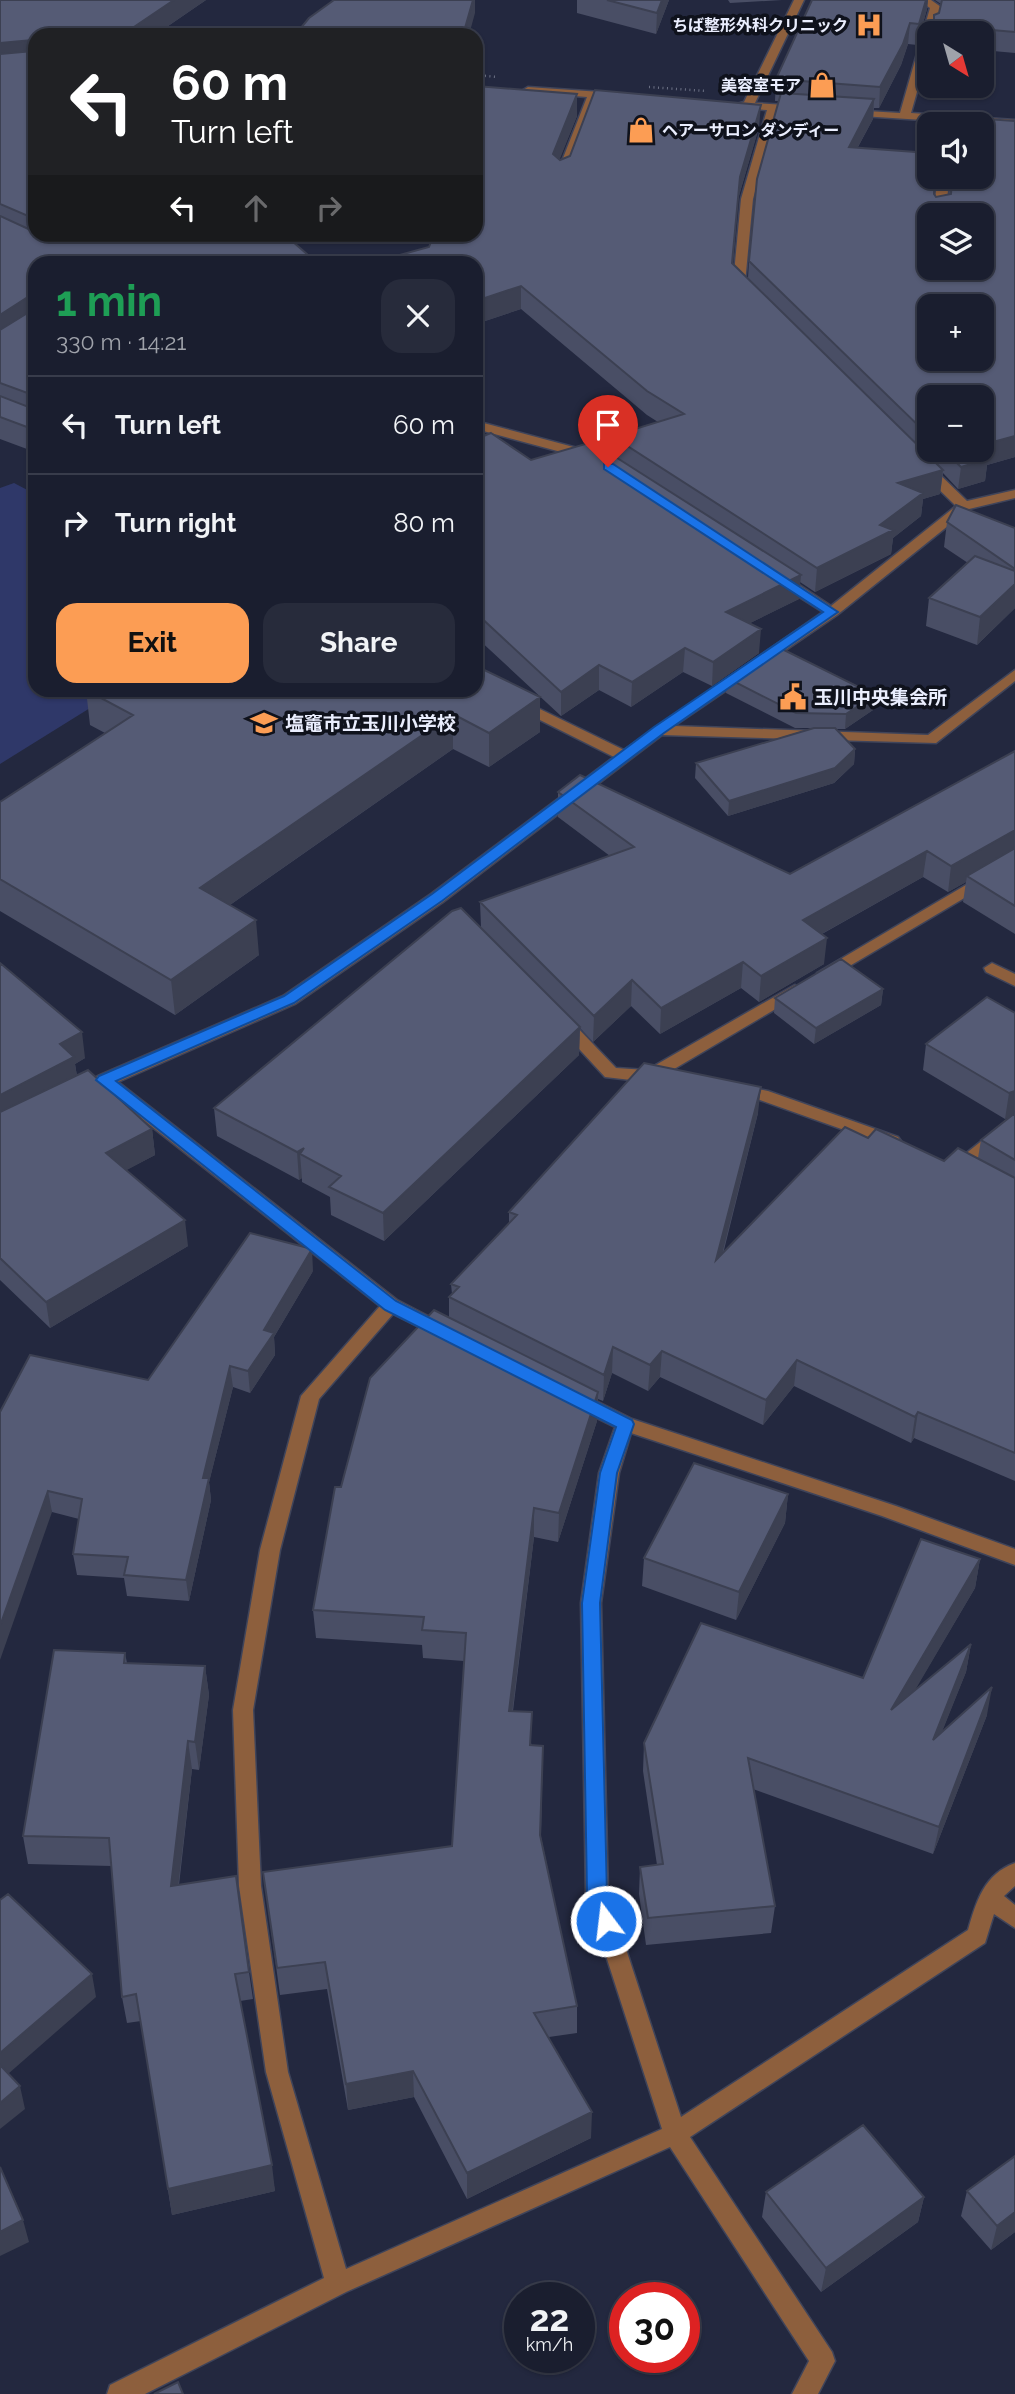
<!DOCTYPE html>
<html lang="en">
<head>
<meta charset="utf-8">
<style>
  :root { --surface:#1a1e2f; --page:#272b3b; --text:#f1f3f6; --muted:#9fa2aa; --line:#383c4b; --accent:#fc9d54 }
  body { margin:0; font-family:Raleway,"Noto Sans JP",sans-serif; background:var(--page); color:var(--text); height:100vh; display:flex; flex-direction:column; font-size:26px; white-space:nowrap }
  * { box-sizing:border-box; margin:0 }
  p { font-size:23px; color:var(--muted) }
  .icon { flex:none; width:38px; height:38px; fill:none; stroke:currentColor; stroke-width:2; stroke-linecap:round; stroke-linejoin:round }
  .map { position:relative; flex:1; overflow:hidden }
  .sheet { position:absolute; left:28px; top:256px; width:455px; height:441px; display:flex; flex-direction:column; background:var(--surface); border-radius:21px; box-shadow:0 2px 5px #0004,0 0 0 2px var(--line) }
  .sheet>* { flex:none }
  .guide { position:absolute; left:28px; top:28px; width:455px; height:214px; border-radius:21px; box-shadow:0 2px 5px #0004,0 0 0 2px var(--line); background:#202124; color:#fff; overflow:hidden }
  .needle { width:46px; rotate:143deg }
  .fabs { position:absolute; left:917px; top:21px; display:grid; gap:14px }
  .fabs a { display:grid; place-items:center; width:77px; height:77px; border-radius:14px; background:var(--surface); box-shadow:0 2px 5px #0004,0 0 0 2px var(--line); font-size:35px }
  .speed { position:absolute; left:504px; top:2282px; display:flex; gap:14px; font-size:35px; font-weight:700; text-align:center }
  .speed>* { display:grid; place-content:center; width:91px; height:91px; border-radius:50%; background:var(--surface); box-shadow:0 2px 5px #0004,0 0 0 2px var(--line); line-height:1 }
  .speed small { font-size:18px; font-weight:400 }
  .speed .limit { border:10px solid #d22; background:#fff; color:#111 }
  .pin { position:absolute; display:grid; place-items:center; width:60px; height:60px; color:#fff; margin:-72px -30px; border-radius:50% 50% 50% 0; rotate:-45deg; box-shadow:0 0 7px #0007 }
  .pin .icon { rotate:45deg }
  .me { position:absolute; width:77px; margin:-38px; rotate:345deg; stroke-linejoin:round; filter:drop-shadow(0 0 5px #0008) }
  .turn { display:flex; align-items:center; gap:24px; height:147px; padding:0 28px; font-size:32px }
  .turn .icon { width:91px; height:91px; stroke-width:2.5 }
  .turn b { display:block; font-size:49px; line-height:60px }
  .lanes { display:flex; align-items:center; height:66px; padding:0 28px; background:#0003; justify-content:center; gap:35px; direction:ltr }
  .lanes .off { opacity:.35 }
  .round { display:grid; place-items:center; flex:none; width:74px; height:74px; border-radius:21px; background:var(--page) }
  .summary { display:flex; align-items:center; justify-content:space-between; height:119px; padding:0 28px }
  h1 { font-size:42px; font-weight:700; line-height:52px; color:#1e9e55 }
  .action { display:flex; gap:14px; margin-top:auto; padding:14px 28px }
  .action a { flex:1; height:80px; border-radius:21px; background:var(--accent); color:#111; font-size:28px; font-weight:700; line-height:80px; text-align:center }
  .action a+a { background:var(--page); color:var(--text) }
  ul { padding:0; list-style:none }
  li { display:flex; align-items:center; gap:21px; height:98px; padding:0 28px; border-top:2px solid var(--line) }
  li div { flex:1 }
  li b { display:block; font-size:26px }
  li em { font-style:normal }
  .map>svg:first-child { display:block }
</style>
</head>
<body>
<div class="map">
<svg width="1015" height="2394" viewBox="0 0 1015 2394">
  <rect width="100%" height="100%" fill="#23283f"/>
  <!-- green -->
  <path fill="#2f3869" d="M14,483l21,11v196h84l-119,74v-276z"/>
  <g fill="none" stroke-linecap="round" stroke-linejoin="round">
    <!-- minor casing -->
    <g stroke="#3f445a" stroke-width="3">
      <path id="minor" d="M794,0h10l-49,103 46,3 5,3 -5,3 -24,-1 -24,88 -8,84 6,7 -6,4 -12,-10 8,-85 26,-89 -29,-2 -5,-3 11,-3z
        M918,0h13l10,7 -7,26h-5v16l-18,64 104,7v6l-169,-11v-4l4,-1 50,3 30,-105z
        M528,87l88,6 5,3 -5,3 -19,-1 -31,80 -10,-2 31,-79 -63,-5 -1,-2z
        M937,177h12l-3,38h-12z
        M476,421l120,32 2,3 -7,4 -115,-31z
        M924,463l5,1 38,37 48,-11v8l-46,11 -132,106 -163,111 254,9 87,-65v11l-79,62 -274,-8 -219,167 -148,102 -177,78 279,218 52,27 3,5 -3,5 -6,2 -50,-25 -74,85 -39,151 -27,160 8,176 27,186 58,197 316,-140 -76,-235 -5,-291 18,-130 16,-46 -45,-22 -2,-5 2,-5h14l48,24 264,87 119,43v16l-133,-49 -251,-83 -12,40 -18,130 7,291 73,223 287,-187c8,-28 16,-56 47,-67v23l-11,10 11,9v23l-21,-14 -9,29 -295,194 142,215 3,9 -17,33h-26l17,-33 -139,-214 -324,145 -201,102h-38l3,-9 214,-107 -58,-206 -27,-186 -6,-176 27,-160 41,-154 79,-90 -276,-217 -23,9 -8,-6 2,-4 23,-12 185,-80 148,-102 183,-137 -138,-69v-10l148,72 199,-138 -49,-31v-6h10l47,31 125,-100 -37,-36 -2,-3z
        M1015,856v12l-184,109 -6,1 -8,-5z
        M992,963l23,11v12l-29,-14 -2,-4z
        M795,985l8,5 -2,4 -137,81 -1,6 -6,2 -52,-6 -48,-52 2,-4h12l45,47 31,2z
        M739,1085l29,6 130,46 3,4 -9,6 -132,-47 -27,-5 -2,-4z
        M1015,1117v15l-49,39h-12l-3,-4 3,-4 55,-44z"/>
    </g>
    <!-- path -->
    <path stroke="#6c7185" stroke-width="2.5" stroke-dasharray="1 3.5" stroke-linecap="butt" d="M476,75l21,2
      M649,87l57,4"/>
    <!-- minor -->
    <use href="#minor" fill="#8d5f3d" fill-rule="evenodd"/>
  </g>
  <!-- wall -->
  <path fill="#494e65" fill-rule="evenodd" d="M0,0h206l-51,35h-120v199h249l-249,28v190l-35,-13z
    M577,0h92l-13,34 -79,-21z
    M728,0h54l-52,3z
    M812,0h116l-1,9 -10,36 -9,-1 -7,21 -22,43h-5l-1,11 -15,28 76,47 2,3 13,-2 1,-18h32l33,-56v336l-28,8 -2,16 -27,8 -15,-16 -3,21 -17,5 -2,17 -28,22 -2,16 -76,38 -15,-10 -1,17 -49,24 9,30 -47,33 -29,-14 -52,35 -32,-17 -38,26 -85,-79v-198l55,21 81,-6v-18l46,-14 -11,-7 -126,-106 -45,15v-62l-47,-15 148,-153v22l-18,44h1l199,-33 -21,72 -5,65 15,14 1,-17 30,-160h-4l1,-22zM929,215l53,53h-40l1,4 -14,-4zM929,397l53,53h-53z
    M935,0h80v53l-33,-3v-17h-50l2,-18 5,-2 2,-9z
    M947,522l68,6v80l-38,37 -51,-19 3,-28 39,-35 -24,-16z
    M727,678l148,17 -2,15 -28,19h-9l19,20 -1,15 -20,19 -106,33 -33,-38 1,-15 116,-35h-17l-69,-35z
    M86,690l454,7v35l-51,35 -36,-18 -223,156 29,50 -84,60 -175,-104v-109l105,-69 -15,-8z
    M1015,751v183l-52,-32 3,-20 -18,10 -25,-15 -101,57 2,30 -65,38 -18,-14 -81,46 -29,-28 -38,36 -13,-14 -1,27 -195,186 -53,-26 -1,-18 -28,-15v-4l-3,2 -82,-44 -3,-28 267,-181 -1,-25 130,-46 -52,-39v-25l232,82z
    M0,963l85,95 -10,6 2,12 75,53 3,26 -29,15 62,76 -138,82 -50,-48z
    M883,989l-2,16 -67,39 -40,-31 1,-15z
    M1015,1013v468l-101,-43 -3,5 -117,-57 -31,39 -103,-48 -12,14 -36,-18 -9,28 -5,-2 -1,22 -39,121 -24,-5 -21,174 19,34 11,1 -2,91 36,169v27l-28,4 42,101 -124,61 -53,-102 -66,13 -21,-121 -47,6 -17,-123 189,-26 12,-185 -41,-3 -1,-13 -106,-7 -3,-28 28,-123 108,-170v-20l3,-3 -1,-10 58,-60v-12l249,-99 -35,141 145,-116 76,23 34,-3 3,-18 28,-23 -4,2 -82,-49 3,-26z
    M313,1271l-39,66 1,18 -25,38 -17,-6 -24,95 2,18 -22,101 -62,-5 -3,-18 -47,-3 -4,-21 6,-35 -27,-7 -52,-100 148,-32z
    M788,1494l-3,29 -49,97 -94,-34 2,-28z
    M980,1559l-5,29 -61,103 57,-47 -5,28 -24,59 45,-16 -54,139 -180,-65 22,117 -4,27 -125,12 -7,-51 1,-27 17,-2 -14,-94 1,-28 219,-65z
    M125,1653l2,10 78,3 4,29 -10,75 -7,-1 -13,116 70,87 4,27 -13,2 35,190 -103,24 -31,-194 -14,2 -5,-26 -10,-131 -84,-2 -5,-28z
    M967,2191l48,41 -24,18 -30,-34z
    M766,2192l158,5 -6,25 -97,70 -59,-75z"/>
  <!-- shaded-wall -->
  <path fill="#3c4052" d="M174,0h32l-51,35h-33z
    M473,0h2v13l-6,22h-6z
    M662,0h7l-13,34 1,-21z
    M926,0h2l-1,9 -10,36 2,-21z
    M910,23l-2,21 -7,21 -22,43 1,-21z
    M32,40l3,21 -35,4v-22z
    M577,94v22l-24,60v-22z
    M874,99l-1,20 -26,48 2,-20z
    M761,105l-2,22 -21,72 -7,87 9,-109z
    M521,286v23l-45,15v-23z
    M31,295l3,23 -34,22v-25z
    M1015,436v21l-28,8 -2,16 -27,8 3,-22 13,-17h8v-5z
    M943,470l-3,24 -17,5 -2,17 -28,22 -2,16 -76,38 2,-24 63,-43 18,-42z
    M801,575l-2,24 -75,37 2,-24z
    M1015,584v24l-38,37 3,-28z
    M761,629l-2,24 -47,33 1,-24z
    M685,648l-2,24 -52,35 1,-25z
    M599,665v25l-38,26v-24z
    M875,695l-2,15 -28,19 1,-15z
    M540,697v35l-51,35v-34z
    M453,714v35l-249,174 -4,-35z
    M855,749l-1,15 -20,19 -106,33 1,-15z
    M1015,830v24l-48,22 -1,6 -18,10 3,-26z
    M927,851l-4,26 -123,69 3,-26z
    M256,920l3,35 -84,60 -4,-35z
    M827,938l-3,26 -65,38 2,-26z
    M743,962l-2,26 -81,46 1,-26z
    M632,980l-1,26 -38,36 1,-26z
    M883,989l-2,16 -67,39 2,-16z
    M580,1027l-1,28 -195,186 -1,-28z
    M82,1032l3,26 -10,6 3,19 -78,40v-28l60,-51z
    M761,1087l-3,26 -44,173 2,-26z
    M1015,1091v24l-10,4 4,-26z
    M152,1129l3,26 -45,24 -4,-26z
    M304,1148l-4,6 2,24 -3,2 -2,-28z
    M185,1220l3,26 -138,82 -4,-26z
    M312,1249l1,22 -39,66 1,18 -25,38 -2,-22 16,-41z
    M613,1347l-1,26 -9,28 1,-26z
    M662,1351l-2,26 -12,14 2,-26z
    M797,1360l-3,26 -31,39 3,-25z
    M230,1366l3,21 -24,95 2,18 -22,101 -3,-21 17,-102z
    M598,1392l-1,29 -39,121 1,-29z
    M918,1412l-4,26 -3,5 4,-26z
    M48,1491l4,21 -52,148v-34z
    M788,1494l-3,29 -49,97 3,-28z
    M534,1508v29l-25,201v-27z
    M980,1559l-5,29 -88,150 4,-28z
    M971,1644l-5,28 -38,95 5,-27z
    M205,1666l4,29 -10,75 -4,-28z
    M992,1687l-5,28 -54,139 6,-27z
    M188,1741l4,28 -17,144 -4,-27z
    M92,1974l4,23 -96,84v-28z
    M413,2071l1,26 -66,13 -2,-26z
    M20,2086l5,23 -25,20v-26z
    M592,2112l-1,26 -124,61v-26z
    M272,2165l3,26 -103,24 -4,-26z
    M924,2197l-6,25 -97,70 5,-24z
    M1015,2212v20l-24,18 6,-24z
    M23,2220l6,22 -29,14v-24z"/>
  <!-- building -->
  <path fill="#555b75" stroke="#3c4052" stroke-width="2" fill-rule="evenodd" d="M0,0h174l-52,35h-87v13l-3,-8 -32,3z
    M334,0h139l-10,35h-168l14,-17z
    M607,0h55l-5,13z
    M812,0h114l-7,24 -9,-1 -7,21 -23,43 -104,-8z
    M942,0h73v32l-81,-7v-10l5,-2z
    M35,49v170l-35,-15v-150l33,-3z
    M476,86l101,8 -24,60 7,6 10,-4 25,-66 166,15 -21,72 -8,86 211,207 -45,13 25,10 -43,32 13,5 -76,38 -205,-132 72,-22 -37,-23 -126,-105 -45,15v-39h-102l55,-15 5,-13h42z
    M781,93l93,6 -25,48 80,6v24h6l-1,17 2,3 15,-3 1,-17h30v-23l4,-35 29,2v315l-33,9v-48h-53v39l-180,-175 8,-82zM929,215h53v53h-24l4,4 -5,7 -10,-1 -8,-10h-10v-12l-1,-1zM929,306h53v53h-53z
    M0,216l35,16v2h5l16,8 19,-2 -3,-6h212l32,28h-281v168l-35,-13v-21l31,12 4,-2 -2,-11 -33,-12v-53l34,-21v-14h-3l-31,20z
    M491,433l40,27 61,-18 209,133 -75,37 35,17 -48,33 -28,-14 -53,34 -33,-17 -38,27 -85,-79v-174z
    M944,450h33l11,9 -27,8z
    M956,505l59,23v41l-68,-47z
    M975,556l40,15v13l-35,33 -51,-19z
    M776,646l99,49 -29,19 -50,-1 -69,-35z
    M476,666l64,31 -51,36 -36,-19 -253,174 56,32 -85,60 -171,-101v-77l133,-87 -47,-25h390z
    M814,728h21l20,21 -20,19 -106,33 -33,-38z
    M1015,751v79l-64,36 -24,-15 -124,69 24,18 -66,38 -18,-14 -82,46 -29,-28 -38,36 -114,-114 154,-55 -76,-55 22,-17 210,99z
    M1015,848v58l-48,-30z
    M461,908l119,119 -197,186 -54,-26 12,-11 -41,-22 4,-6 -7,4 -83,-44 238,-197z
    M841,959l42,30 -67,39 -41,-30z
    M0,963l82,69 -22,12 14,13 -74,38z
    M987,997l28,16v78l-6,2 -83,-49z
    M644,1063l117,24 -45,173 129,-133 23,11 8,-9 68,32 14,-13 57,30v275l-97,-41 -3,5 -118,-57 -31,40 -104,-49 -12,14 -37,-18 -9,28 -155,-78 10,-10 -8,-3 66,-69 -8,-3z
    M88,1070l64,59 -46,24 79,67 -139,82 -46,-44v-146z
    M1015,1113v47l-34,-20z
    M250,1233l62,16 -48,81 10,3 -26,38 -18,-5 -27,112h6l-23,102 -62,-5 4,-18 -55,-3 9,-55 -34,-8 -48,135v-214l30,-57 118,25z
    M434,1310l164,82 -39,121 -25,-5 -25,203 23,1 -2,33 13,1 -3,89 37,171 -43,7 58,99 -125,61 -54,-102 -67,13 -21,-122 -48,6 -14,-96 189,-26 14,-213 -44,-3 2,-13 -111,-7 22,-123h6l29,-109z
    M694,1463l94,31 -49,98 -95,-34z
    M921,1539l59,20 -89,151 80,-66 -38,96 59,-53 -53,140 -191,-69 27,148 -127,12 -8,-51 23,-3 -19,-121 57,-120 162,55z
    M54,1650l71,3 -1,10 81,3 -10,76 -7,-1 -17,145 65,-10 13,96 -14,2 37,191 -104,24 -32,-195 -14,3 -13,-159 -86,-2z
    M8,1894l84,80 -92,79v-153z
    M0,2065l20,21 -20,17z
    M863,2125l61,72 -98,71 -60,-76z
    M1015,2156v56l-18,14 -30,-35z
    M0,2167l23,53 -23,12z
    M178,2382l5,12h-29z"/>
  <!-- route -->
  <path fill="#1a73e8" stroke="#114b97" stroke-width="2" d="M604,464h9l225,148 -174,121 -222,168 -148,102 -178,78 280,220 236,119 2,4 -17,49 -17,130 7,291 8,27 -2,6 -7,3 -8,-3 -11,-33 -5,-291 18,-130 16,-46 -231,-117 -289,-230 3,-4 185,-80 148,-102 222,-167 169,-115 -219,-143z"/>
  <!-- icons -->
  <defs>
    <g id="hospital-bare" transform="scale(2.1)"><path d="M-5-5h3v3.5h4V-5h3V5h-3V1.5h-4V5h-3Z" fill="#fc9d54" stroke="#0f121c" stroke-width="2.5" paint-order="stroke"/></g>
    <g id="shop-bare" transform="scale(2.1)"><path d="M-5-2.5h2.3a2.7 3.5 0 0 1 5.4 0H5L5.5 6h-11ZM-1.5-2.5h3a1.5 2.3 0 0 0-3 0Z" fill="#fc9d54" stroke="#0f121c" stroke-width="2.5" paint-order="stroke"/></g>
    <g id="civic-bare" transform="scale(2.1)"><path d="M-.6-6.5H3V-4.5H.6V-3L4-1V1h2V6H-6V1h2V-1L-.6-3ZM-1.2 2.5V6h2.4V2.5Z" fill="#fc9d54" stroke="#0f121c" stroke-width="2.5" paint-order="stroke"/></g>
    <g id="school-bare" transform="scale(2.1)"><path d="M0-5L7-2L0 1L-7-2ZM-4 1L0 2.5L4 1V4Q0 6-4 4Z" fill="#fc9d54" stroke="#0f121c" stroke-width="2.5" paint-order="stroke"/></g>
  </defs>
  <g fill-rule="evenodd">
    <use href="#hospital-bare" x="869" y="25"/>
    <use href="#shop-bare" x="822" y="85"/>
    <use href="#shop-bare" x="641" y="130"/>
    <use href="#civic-bare" x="793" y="697"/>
    <use href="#school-bare" x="264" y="723"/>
  </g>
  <g text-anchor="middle" stroke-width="7" stroke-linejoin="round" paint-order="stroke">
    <!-- far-poi labels -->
    <g font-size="16" font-weight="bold" fill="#eaeefe" stroke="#0f121c" text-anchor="end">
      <text x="848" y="31">ちば整形外科クリニック</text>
      <text x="801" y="91">美容室モア</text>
      <text x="662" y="136" text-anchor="start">ヘアーサロン ダンディー</text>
    </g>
    <!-- poi labels -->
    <g font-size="19" font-weight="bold" fill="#eaeefe" stroke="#0f121c" text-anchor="start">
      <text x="814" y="704">玉川中央集会所</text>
      <text x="285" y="730">塩竈市立玉川小学校</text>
    </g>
  </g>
</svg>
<div class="fabs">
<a><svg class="needle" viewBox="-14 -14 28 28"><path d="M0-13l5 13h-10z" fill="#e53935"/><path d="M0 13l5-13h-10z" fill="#9fa2aa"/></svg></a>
<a><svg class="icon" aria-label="sound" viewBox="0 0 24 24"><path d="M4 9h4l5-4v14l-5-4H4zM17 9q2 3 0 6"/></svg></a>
<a><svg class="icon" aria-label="layers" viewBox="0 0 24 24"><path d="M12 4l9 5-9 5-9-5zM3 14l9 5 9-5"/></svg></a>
<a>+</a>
<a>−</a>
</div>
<div class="speed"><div>22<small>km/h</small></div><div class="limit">30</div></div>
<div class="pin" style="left:608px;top:467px;background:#d93025"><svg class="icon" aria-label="arrive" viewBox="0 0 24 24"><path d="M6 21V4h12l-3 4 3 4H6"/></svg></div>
<svg class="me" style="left:606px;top:1921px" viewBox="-20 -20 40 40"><circle r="17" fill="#1a73e8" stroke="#fff" stroke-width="3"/><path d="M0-11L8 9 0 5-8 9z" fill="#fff"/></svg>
<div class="guide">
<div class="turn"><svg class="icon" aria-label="left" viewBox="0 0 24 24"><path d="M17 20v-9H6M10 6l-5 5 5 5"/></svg><div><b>60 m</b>Turn left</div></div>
<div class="lanes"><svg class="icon" aria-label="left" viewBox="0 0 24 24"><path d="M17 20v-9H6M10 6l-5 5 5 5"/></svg><svg class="icon off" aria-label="ahead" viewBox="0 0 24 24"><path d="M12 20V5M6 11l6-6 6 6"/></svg><svg class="icon off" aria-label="right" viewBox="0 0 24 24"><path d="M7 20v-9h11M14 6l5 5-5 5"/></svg></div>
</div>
<section class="sheet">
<div class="summary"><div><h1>1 min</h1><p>330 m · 14:21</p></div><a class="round"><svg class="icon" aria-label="close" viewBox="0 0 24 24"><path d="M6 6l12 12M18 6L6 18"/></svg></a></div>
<ul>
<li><svg class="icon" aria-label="left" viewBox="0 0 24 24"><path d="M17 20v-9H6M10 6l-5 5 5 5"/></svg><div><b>Turn left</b></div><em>60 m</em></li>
<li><svg class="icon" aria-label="right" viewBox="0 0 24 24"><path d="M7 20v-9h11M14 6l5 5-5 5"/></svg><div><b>Turn right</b></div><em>80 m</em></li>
</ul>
<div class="action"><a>Exit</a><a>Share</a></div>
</section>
</div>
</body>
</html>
